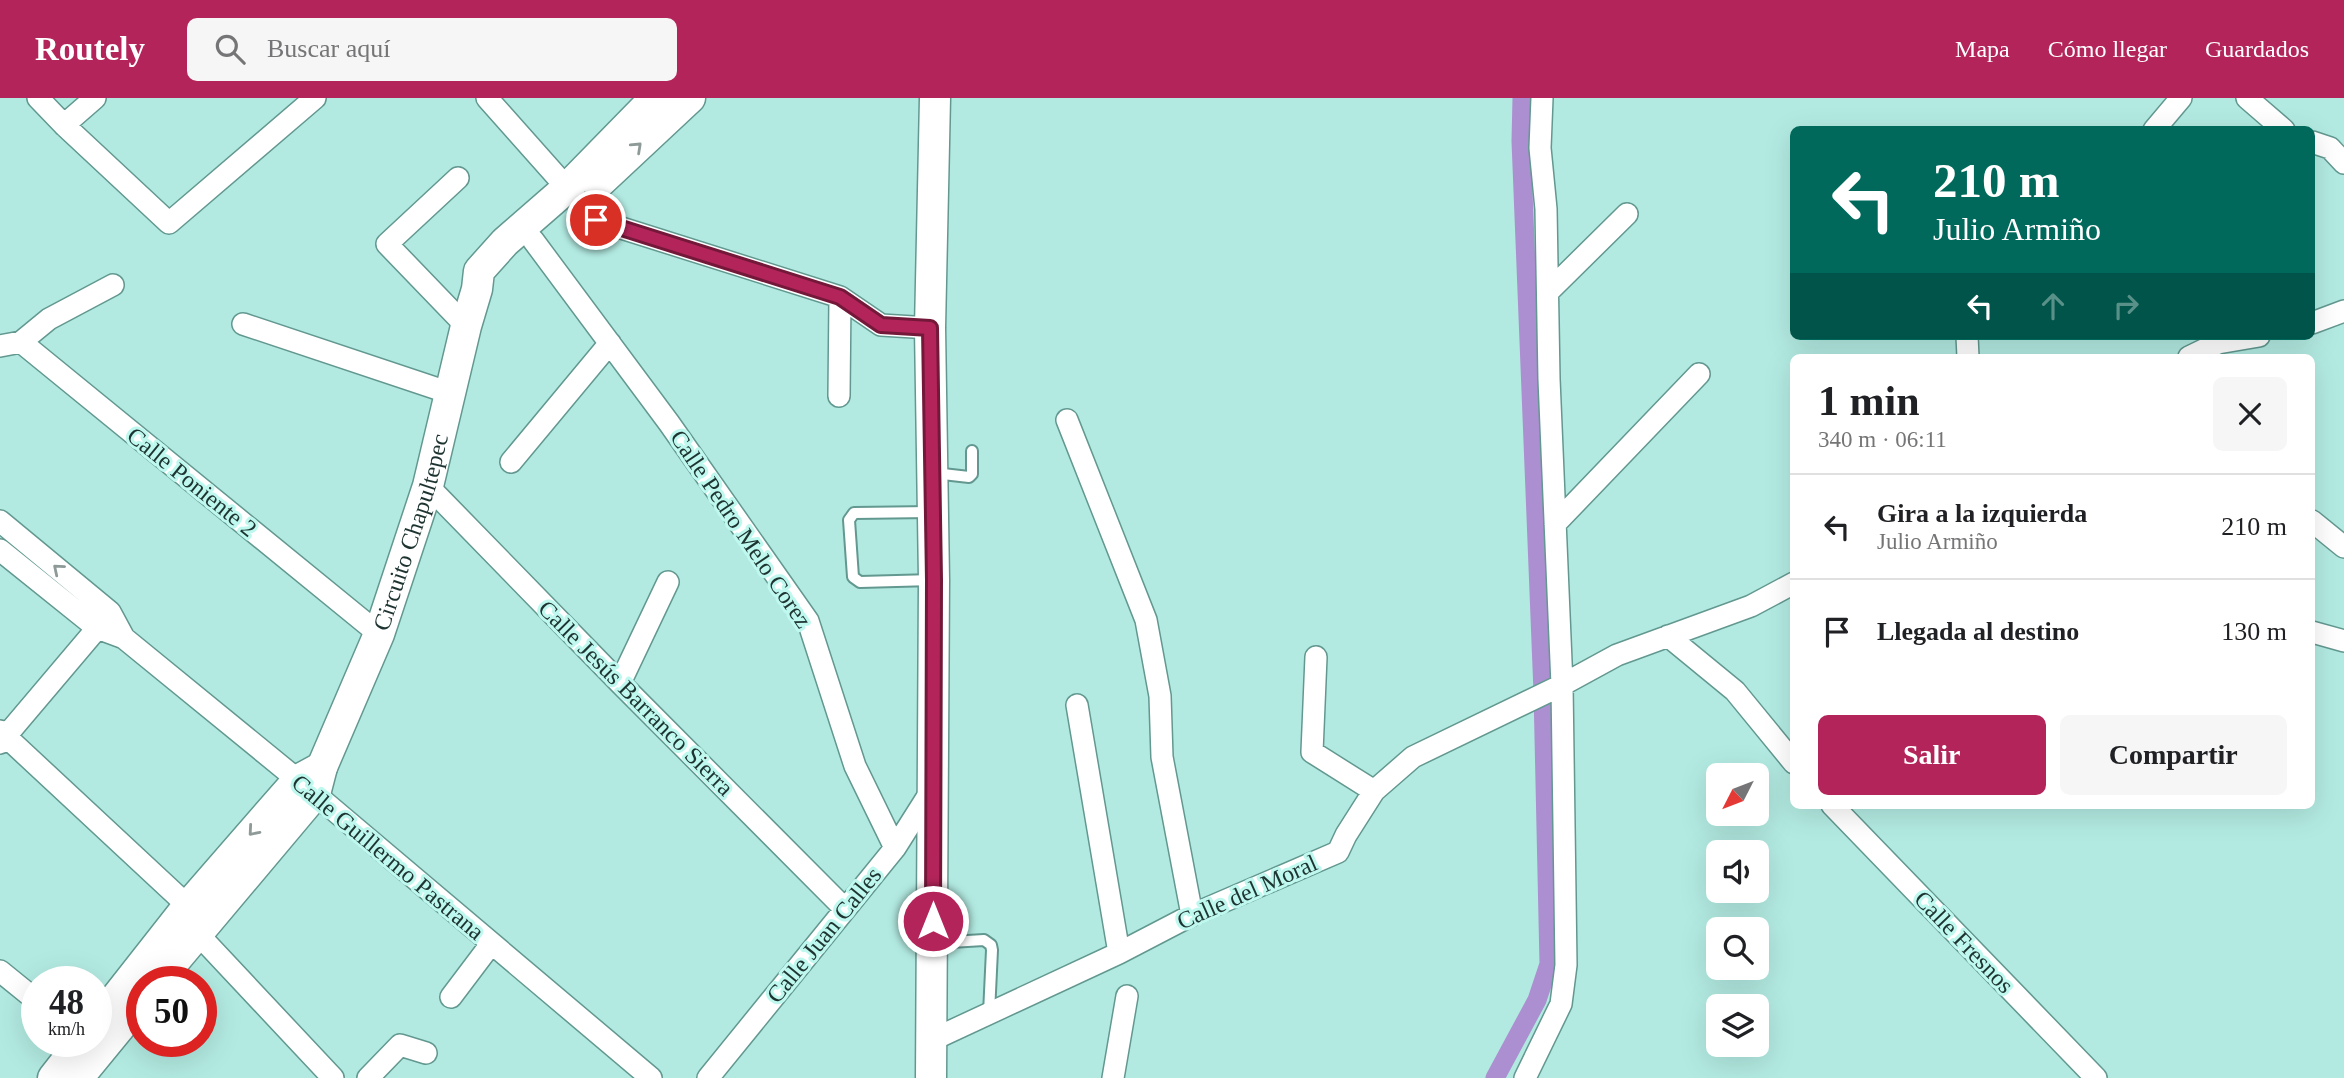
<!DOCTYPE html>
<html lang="es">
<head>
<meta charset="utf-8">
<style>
  :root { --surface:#fff; --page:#f6f6f6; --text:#202124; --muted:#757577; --line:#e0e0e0; --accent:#b3255a }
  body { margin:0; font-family:"Times New Roman",serif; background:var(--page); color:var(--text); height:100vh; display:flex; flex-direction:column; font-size:26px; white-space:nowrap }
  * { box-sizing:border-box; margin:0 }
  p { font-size:23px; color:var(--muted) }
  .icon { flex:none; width:38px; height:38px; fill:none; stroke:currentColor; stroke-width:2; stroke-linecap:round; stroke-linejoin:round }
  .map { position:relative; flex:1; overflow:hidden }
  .details { position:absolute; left:1790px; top:256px; width:525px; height:455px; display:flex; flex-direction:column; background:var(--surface); border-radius:10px; box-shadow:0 7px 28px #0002 }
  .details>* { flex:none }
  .banner { position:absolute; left:1790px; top:28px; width:525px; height:214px; border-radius:10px; box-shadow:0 7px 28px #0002; background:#00695c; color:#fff; overflow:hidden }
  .needle { width:46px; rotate:228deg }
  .fabs { position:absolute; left:1706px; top:665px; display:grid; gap:14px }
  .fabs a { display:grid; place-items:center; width:63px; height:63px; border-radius:10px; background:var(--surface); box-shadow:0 7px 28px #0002; font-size:35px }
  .speed { position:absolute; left:21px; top:868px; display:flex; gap:14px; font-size:35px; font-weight:700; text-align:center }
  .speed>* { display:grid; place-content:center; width:91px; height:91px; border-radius:50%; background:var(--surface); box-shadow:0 7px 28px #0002; line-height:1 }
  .speed small { font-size:18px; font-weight:400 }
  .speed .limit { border:10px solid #d22; background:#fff; color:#111 }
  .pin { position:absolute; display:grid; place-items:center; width:60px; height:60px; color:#fff; margin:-30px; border:4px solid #fff; border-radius:50%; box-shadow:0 2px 7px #0007 }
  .me { position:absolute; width:77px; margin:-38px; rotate:0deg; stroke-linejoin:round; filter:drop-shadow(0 0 5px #0008) }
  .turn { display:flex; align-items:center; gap:24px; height:147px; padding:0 28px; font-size:32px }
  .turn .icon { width:91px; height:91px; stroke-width:2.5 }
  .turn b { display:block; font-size:49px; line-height:60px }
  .lanes { display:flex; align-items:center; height:66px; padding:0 28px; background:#0003; justify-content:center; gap:35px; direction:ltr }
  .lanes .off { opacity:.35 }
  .round { display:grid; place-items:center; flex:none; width:74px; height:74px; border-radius:10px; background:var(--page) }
  .headline { display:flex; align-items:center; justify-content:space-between; height:119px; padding:0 28px }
  h1 { font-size:42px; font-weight:800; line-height:52px }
  .cta { display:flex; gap:14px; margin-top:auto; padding:14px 28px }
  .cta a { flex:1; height:80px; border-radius:10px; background:var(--accent); color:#fff; font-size:28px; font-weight:800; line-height:80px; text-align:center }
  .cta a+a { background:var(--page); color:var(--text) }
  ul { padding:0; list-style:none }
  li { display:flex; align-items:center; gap:21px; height:105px; padding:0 28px; border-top:2px solid var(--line) }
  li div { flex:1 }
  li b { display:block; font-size:26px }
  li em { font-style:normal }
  header { display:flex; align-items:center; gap:42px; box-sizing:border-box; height:98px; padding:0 35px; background:var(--accent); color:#fff }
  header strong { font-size:33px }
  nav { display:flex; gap:38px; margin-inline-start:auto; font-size:24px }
  .search { width:490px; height:63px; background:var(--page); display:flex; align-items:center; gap:18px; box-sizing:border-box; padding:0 24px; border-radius:10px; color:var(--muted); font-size:26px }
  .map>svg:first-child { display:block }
</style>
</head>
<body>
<header>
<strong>Routely</strong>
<div class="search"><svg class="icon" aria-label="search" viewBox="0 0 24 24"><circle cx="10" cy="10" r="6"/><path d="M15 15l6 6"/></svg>Buscar aquí</div>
<nav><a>Mapa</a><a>Cómo llegar</a><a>Guardados</a></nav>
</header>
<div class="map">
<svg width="2344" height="980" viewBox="0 0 2344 980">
  <rect width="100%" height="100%" fill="#b2eae1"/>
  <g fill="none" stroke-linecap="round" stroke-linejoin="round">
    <!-- canal -->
    <path stroke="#ac8fd0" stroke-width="19" d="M1495,980l42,-78 12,-36 -6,-272 -22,-551 1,-43"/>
    <!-- lane casing -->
    <g stroke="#629890" stroke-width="14">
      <path id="lane" d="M934,375l35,4 3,-3v-23
        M931,414l-77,1 -5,7 4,57 7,5 73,-2
        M934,845l50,-3 7,5 1,5 -3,63"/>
    </g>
    <!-- street casing -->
    <g stroke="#629890" stroke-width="24">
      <path id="street" d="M38,0l26,27 105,98 146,-125
        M487,0l80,90
        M2247,0l37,32
        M64,27l31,-27
        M2154,32l27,-32
        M2312,44l18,6 14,15
        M458,80l-71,66 79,82
        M579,103l17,19 244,77 41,28 49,3
        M533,142l136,183 139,198 47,145 40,82
        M1548,194l79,-78
        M2312,225l32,-12
        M243,226l207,69
        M1967,238l1,21
        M21,244l28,-23 64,-34
        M0,248l21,-4 358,292
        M2189,259l29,-14 41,-7
        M839,298l1,-99
        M1067,322l79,200 14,76 2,61 30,158
        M511,364l99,-119
        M428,388l192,197 225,226
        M0,423l110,91 14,26
        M2312,423l32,26
        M1555,426l144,-150
        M0,452l97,78 27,10 191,156 336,284
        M2312,534l32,9
        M1668,538l67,55 59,72
        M1316,559l-4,95 62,39
        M620,585l48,-101
        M1077,607l42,248
        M0,633l188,175
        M0,645l105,-124
        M1832,707l264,273
        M197,835l136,145
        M0,873l37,30
        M451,899l40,-53
        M932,942l187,-87 73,-38 146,-63 8,-17 28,-44 39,-34 149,-72 55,-30 134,-49 43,-23
        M368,980l32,-33 26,8
        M708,980l187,-230 38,-60
        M1113,980l14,-82
        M1525,980l36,-74 5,-39 -4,-280 -13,-306 -3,-170 -6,-61 2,-50"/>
    </g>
    <!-- secondary casing -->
    <g stroke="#629890" stroke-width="33">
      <g id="secondary">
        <path d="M598,86l92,-86"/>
        <path id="s1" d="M157,884l158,-188 7,-27 57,-133 49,-148 38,-160 11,-37 2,-18 26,-29 62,-54 88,-90"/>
        <path d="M96,925l92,-117 94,-108 16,-18 24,-13"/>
        <path d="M53,980l29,-37"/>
        <path d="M78,980l64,-78"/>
        <path d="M931,980l3,-498 -4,-252 5,-230"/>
      </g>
    </g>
    <!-- lane -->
    <use href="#lane" stroke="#fff" stroke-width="10"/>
    <!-- street -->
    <use href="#street" stroke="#fff" stroke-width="21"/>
    <!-- secondary -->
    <use href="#secondary" stroke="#fff" stroke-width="30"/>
  </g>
  <!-- one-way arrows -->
  <defs><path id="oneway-chevron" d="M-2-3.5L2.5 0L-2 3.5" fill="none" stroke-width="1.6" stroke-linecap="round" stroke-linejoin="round" transform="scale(1.75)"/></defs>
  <g stroke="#8e9a98">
    <use href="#oneway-chevron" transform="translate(637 49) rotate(-43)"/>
    <use href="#oneway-chevron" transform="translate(58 471) rotate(-140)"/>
    <use href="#oneway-chevron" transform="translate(253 733) rotate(131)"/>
  </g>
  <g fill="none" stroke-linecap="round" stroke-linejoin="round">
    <!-- route casing -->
    <g stroke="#74183a" stroke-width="18">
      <path id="route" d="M596,122l244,77 41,28 49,3 4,252 -1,341"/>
    </g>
    <!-- route -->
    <use href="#route" stroke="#b3255a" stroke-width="12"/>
  </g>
  <g text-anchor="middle" stroke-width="6" stroke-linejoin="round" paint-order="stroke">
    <!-- street labels -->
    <g font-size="24" fill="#1e3431" stroke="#bff8ef">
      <text transform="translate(192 384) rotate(39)" y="8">Calle Poniente 2</text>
      <text transform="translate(741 431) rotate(56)" y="8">Calle Pedro Melo Corez</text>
      <text dy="8" stroke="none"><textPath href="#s1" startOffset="525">Circuito Chapultepec</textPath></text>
      <text transform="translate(636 600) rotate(45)" y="8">Calle Jesús Barranco Sierra</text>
      <text transform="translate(388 759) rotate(40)" y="8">Calle Guillermo Pastrana</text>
      <text transform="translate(1247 794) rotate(-24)" y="8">Calle del Moral</text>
      <text transform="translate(824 837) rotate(-51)" y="8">Calle Juan Calles</text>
      <text transform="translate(1964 844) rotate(46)" y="8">Calle Fresnos</text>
    </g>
  </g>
</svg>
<div class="fabs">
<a><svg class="needle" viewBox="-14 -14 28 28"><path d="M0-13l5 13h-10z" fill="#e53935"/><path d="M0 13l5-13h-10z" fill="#757577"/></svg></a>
<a><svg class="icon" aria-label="sound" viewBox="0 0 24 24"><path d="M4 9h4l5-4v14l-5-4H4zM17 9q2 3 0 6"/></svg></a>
<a><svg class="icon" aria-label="search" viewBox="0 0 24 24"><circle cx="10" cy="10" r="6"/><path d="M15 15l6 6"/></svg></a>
<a><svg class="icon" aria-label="layers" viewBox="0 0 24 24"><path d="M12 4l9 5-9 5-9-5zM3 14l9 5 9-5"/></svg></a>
</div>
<div class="speed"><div>48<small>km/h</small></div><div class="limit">50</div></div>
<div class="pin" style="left:596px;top:122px;background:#d93025"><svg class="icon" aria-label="arrive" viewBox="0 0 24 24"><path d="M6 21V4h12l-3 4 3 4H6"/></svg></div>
<svg class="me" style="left:933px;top:823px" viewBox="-20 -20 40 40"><circle r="17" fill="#b3255a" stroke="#fff" stroke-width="3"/><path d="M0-11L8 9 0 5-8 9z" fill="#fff"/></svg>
<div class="banner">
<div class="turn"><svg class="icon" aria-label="left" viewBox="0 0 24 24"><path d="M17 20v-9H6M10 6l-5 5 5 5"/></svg><div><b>210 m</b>Julio Armiño</div></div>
<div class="lanes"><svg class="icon" aria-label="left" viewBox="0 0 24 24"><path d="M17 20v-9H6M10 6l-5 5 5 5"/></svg><svg class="icon off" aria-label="ahead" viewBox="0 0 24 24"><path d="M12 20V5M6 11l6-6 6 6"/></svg><svg class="icon off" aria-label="right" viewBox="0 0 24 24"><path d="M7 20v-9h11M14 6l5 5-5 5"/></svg></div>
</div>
<section class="details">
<div class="headline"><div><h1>1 min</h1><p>340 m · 06:11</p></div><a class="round"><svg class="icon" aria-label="close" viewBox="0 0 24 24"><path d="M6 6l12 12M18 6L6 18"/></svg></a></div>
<ul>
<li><svg class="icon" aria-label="left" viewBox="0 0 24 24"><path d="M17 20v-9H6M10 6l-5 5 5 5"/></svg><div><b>Gira a la izquierda</b><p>Julio Armiño</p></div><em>210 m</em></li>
<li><svg class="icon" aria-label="arrive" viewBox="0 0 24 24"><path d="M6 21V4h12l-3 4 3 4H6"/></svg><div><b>Llegada al destino</b></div><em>130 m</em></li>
</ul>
<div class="cta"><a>Salir</a><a>Compartir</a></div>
</section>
</div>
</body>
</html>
